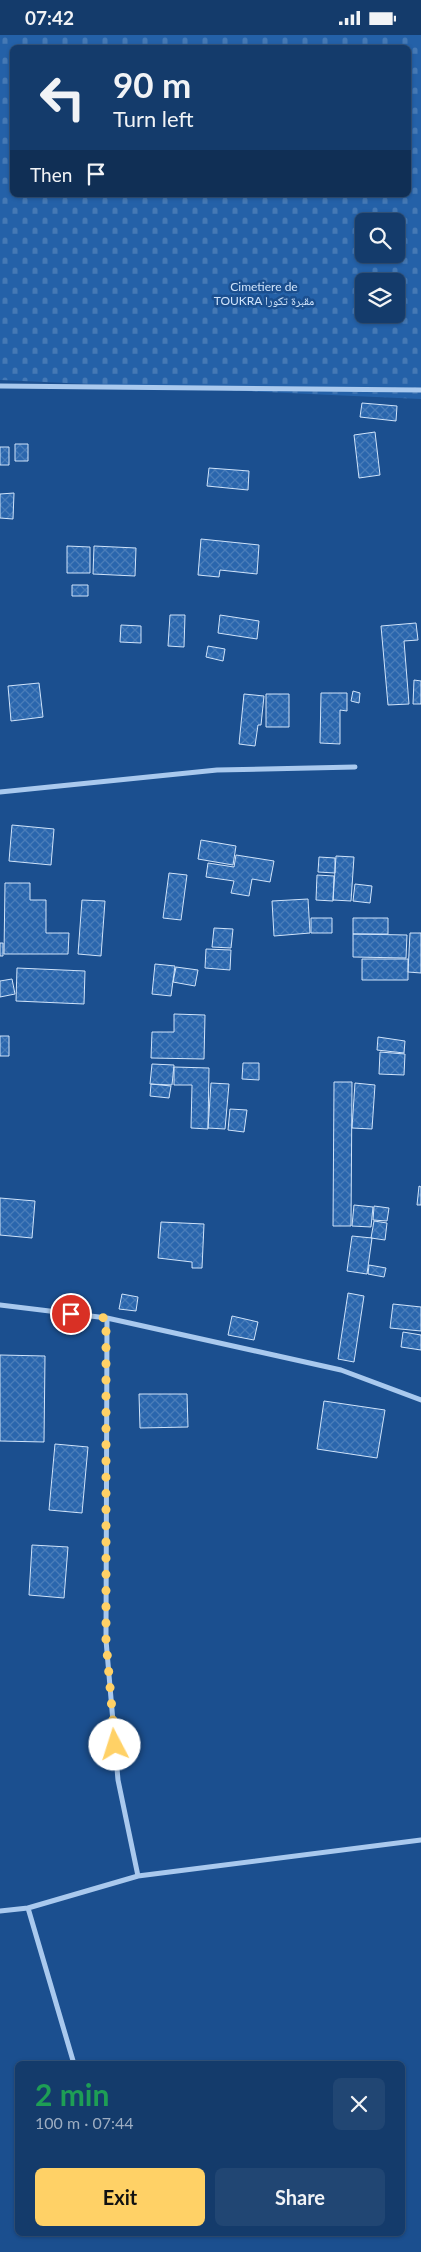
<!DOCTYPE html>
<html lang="en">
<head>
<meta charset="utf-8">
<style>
  :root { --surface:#143b6b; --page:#214673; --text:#f1f3f6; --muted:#9dadc1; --line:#33557e; --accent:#ffd166 }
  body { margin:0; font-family:Lato,"Noto Naskh Arabic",sans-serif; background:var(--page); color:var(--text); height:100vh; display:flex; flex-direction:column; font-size:19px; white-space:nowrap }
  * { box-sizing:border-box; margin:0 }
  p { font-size:16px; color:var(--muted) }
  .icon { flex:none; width:28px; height:28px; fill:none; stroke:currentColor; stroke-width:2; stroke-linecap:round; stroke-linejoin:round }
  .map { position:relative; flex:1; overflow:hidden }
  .details { position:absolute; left:15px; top:2026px; width:390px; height:175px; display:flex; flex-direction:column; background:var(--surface); border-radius:8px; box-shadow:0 1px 4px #0004,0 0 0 1px var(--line) }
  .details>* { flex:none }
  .guide { position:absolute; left:10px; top:10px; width:401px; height:152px; border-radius:8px; box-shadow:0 1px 4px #0004,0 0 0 1px var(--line); background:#143b6b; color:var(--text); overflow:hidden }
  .buttons { position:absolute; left:355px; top:178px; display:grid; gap:10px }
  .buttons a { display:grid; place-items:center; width:50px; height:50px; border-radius:8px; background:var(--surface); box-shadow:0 1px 4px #0004,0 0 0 1px var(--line); font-size:25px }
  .pin { position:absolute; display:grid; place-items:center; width:42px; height:42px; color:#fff; margin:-21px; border:2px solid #fff; border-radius:50%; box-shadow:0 1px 5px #0007 }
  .me { position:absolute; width:55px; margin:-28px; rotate:355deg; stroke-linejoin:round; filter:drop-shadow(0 0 4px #0008) }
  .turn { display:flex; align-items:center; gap:18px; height:105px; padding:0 20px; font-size:22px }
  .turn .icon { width:65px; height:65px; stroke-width:2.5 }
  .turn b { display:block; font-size:35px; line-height:42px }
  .then { display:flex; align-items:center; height:48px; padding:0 20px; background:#0003; gap:10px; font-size:19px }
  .round { display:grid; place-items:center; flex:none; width:52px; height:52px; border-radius:8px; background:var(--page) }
  .summary { display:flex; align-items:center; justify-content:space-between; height:85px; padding:0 20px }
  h1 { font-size:30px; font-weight:700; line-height:38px; color:#1e9e55 }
  .cta { display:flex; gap:10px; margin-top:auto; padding:10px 20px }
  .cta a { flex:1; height:58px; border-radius:8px; background:var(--accent); color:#111; font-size:20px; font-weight:700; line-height:58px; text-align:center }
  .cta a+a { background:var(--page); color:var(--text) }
  .status { display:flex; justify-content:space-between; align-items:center; height:35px; padding:0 25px; background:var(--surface); direction:ltr }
  .status svg { height:14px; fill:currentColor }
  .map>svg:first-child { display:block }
</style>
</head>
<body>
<div class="status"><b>07:42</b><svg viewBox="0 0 49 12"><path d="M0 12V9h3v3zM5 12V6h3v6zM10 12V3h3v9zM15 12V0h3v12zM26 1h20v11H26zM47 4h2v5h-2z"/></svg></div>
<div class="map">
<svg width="421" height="2217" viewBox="0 0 421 2217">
  <defs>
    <pattern id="cemetery-stones" width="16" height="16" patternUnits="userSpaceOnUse" patternTransform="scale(1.25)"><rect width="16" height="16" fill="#2461a8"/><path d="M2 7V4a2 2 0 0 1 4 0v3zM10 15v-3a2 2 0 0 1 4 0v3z" fill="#4579b5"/></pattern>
    <pattern id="building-cross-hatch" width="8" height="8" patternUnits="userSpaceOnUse" patternTransform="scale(1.25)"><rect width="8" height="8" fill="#2a66ad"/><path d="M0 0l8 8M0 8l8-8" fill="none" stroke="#4a7db9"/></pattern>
  </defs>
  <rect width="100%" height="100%" fill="#1b4f8f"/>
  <!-- cemetery -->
  <path fill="url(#cemetery-stones)" fill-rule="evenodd" d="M0,0h421v364l-421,-19zM12,12h397v148h-397zM364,186h32v33h-32zM364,246h32v33h-32z"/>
  <!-- building -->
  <path fill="url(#building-cross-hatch)" stroke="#cfe3fa" d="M362,368l35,3 -1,15 -36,-4z
    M375,397l5,43 -21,3 -5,-43z
    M15,409h13v17h-13z
    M0,412h9v18h-9z
    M209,433l40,3 -1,19 -41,-4z
    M14,458l-1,26 -13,-1v-24z
    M201,504l58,6 -2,29 -37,-4 -1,7 -21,-2z
    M67,511l23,1v26h-23z
    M94,511l42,2 -1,28 -42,-2z
    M72,550h16v11h-16z
    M170,580h15l-1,32 -16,-1z
    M220,580l39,6 -2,18 -39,-6z
    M416,588l2,17 -14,1 5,63 -21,1 -7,-79z
    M121,590l20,1v17l-21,-1z
    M208,611l17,3 -2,12 -17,-4z
    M414,645l7,1v23h-8z
    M39,648l4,34 -32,4 -3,-35z
    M353,656l7,2 -1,10 -8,-2z
    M321,658h26v18l-7,-1v34l-20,-1z
    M244,659l20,2 -3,29h-3l-3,21 -16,-2z
    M266,659h23v33h-23z
    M12,790l42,4 -3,36 -42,-4z
    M201,805l35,6 -3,19 -35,-6z
    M236,820l38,6 -4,21 -18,-3 -3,17 -18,-3 3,-12 -28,-4 2,-14 26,4z
    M336,821l18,1 -3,44 -18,-1z
    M319,822l16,1v15l-17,-1z
    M169,838l18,2 -6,45 -18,-2z
    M317,840l17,1 -1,25 -17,-1z
    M5,848h25v17h16v33h23l-1,21h-64z
    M355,849l17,2 -2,17 -17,-2z
    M308,864l2,34 -36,3 -2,-35z
    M82,865l23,1 -4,55 -23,-2z
    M311,883h21v15h-21z
    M353,883h35v16h-35z
    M214,893l19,1 -2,19 -19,-1z
    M410,898h11v40l-13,-1z
    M353,899l54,1 -1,23 -53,-1z
    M0,908h3v13h-3z
    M206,914l25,1 -1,20 -25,-2z
    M362,924h46v21h-46z
    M155,929l20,2 -4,30 -19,-2z
    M176,932l22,3 -3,16 -22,-4z
    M17,933l68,3 -1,33 -68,-3z
    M12,944l3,15 -15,3v-16z
    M174,979l31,1 -1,44 -53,-1 1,-26h22z
    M0,1001h9v20h-9z
    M378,1002l27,4 -1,12 -27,-3z
    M380,1017l25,2 -1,21 -25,-1z
    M243,1028h16v17l-17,-1z
    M152,1029l22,1 -2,20 -22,-1z
    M174,1032l35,1 -1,61 -17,-1 1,-43h-18z
    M334,1047h18l-1,144h-18z
    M211,1048l18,1 -4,45 -17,-1z
    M355,1048l20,2 -3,44 -20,-1z
    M151,1049l20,2 -2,12 -19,-2z
    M230,1074l17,1 -3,22 -16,-2z
    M419,1151l2,1v18h-4z
    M0,1163l35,3 -3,37 -32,-3z
    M354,1170l19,2 -2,20 -19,-1z
    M374,1171l15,2 -2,13 -14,-1z
    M374,1186l13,2 -2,17 -14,-2z
    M161,1187l43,2 -2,44h-10v-6l-34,-4z
    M352,1201l20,2 -5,36 -20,-3z
    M369,1230l17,3 -2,9 -16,-3z
    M348,1258l16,3 -10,66 -16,-3z
    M122,1259l16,3 -2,14 -17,-2z
    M393,1269l28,3v24l-31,-3z
    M232,1281l26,6 -4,18 -26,-5z
    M403,1297l18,3v15l-20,-3z
    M0,1320l45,1 -1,86 -44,-1z
    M139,1359h48l1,33 -48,1z
    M324,1366l61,9 -8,48 -60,-9z
    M55,1409l33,3 -6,66 -33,-3z
    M32,1510l36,2 -4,51 -35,-3z"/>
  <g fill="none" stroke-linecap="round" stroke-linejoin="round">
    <!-- minor -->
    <path stroke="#a9c9ee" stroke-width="5" d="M0,351l421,4
      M0,757l217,-22 138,-3
      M0,1270l107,13 234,52 80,30
      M107,1283l-1,322 12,140 20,96
      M28,1873l46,156
      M0,1876l28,-3 110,-32 283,-36"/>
  </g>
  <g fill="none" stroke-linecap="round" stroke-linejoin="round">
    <!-- route -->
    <path stroke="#ffd166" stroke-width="9" stroke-dasharray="0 16.2" d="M71,1279l35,4v322l9,105"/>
  </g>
  <g text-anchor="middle" stroke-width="5" stroke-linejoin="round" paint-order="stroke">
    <!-- park labels -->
    <g font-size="12" fill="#cfe3fa" stroke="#1b4f8f">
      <text x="264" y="256">Cimetiere de<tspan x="264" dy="14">TOUKRA مقبرة تكورا</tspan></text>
    </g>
  </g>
</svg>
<div class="buttons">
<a><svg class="icon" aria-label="search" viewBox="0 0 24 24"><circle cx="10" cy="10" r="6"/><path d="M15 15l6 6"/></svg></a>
<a><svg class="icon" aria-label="layers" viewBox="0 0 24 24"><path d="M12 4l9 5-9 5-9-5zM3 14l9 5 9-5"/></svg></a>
</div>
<div class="pin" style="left:71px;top:1279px;background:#d93025"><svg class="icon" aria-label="arrive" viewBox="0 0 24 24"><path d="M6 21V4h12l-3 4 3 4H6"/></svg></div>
<svg class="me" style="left:115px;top:1710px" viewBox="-20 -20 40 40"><circle r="19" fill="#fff"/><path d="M0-13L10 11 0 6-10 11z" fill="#ffd166"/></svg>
<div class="guide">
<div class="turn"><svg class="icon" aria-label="left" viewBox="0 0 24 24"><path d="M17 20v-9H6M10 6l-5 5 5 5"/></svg><div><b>90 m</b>Turn left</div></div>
<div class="then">Then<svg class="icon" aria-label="arrive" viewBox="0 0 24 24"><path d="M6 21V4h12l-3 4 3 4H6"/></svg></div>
</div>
<section class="details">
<div class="summary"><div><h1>2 min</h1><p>100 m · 07:44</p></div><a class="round"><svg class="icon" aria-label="close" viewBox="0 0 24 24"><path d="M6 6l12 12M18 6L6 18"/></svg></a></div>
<div class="cta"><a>Exit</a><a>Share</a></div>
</section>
</div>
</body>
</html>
